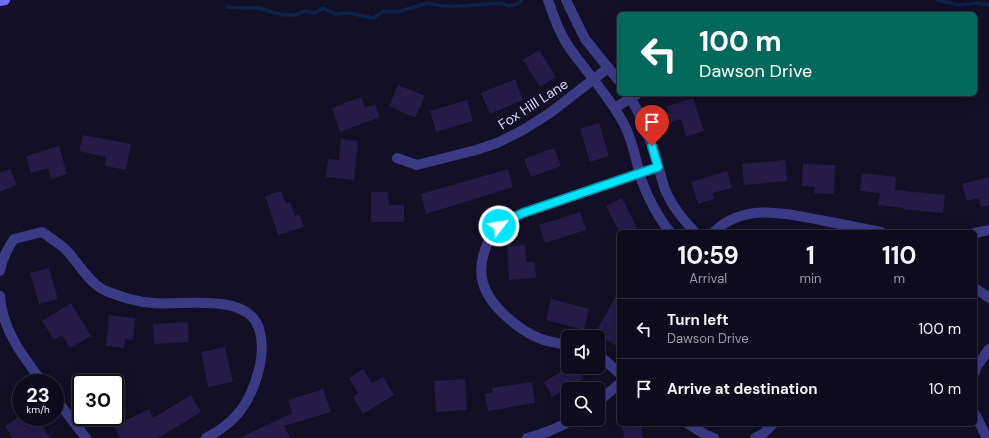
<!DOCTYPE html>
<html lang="en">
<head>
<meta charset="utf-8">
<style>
  :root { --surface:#0e0b1c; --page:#1c1929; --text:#f1f3f6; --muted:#9b9ba3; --line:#2e2b3b }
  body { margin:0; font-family:"DM Sans",sans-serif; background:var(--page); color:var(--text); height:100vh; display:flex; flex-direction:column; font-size:15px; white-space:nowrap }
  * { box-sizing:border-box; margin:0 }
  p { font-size:13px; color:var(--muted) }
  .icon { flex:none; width:22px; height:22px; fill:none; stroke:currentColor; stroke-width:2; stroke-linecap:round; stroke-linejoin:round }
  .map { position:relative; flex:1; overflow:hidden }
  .side { position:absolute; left:617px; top:230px; width:360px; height:196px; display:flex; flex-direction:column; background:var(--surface); border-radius:6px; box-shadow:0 4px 16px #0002,0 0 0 1px var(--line) }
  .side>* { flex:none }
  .banner { position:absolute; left:617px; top:12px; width:360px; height:84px; border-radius:6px; box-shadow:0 4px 16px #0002,0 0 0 1px var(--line); background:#00695c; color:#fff; overflow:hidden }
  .tools { position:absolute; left:561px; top:330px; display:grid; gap:8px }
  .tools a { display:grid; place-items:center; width:44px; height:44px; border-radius:6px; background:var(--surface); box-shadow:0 4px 16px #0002,0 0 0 1px var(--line); font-size:20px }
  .speed { position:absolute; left:12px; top:374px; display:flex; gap:8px; font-size:20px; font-weight:700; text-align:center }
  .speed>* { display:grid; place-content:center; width:52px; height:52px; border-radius:50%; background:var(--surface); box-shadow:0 4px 16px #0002,0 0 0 1px var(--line); line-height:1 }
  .speed small { font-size:10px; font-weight:400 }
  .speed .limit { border:2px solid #111; border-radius:6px; background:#fff; color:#111 }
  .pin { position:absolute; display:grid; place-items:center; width:34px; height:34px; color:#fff; margin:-41px -17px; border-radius:50% 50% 50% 0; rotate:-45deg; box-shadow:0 0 4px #0007 }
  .pin .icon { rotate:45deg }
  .me { position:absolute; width:44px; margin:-22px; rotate:59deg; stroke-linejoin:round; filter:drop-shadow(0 0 3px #0008) }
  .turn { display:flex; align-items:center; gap:14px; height:84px; padding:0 16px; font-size:18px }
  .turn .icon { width:52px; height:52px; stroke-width:2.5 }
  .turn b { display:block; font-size:28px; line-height:34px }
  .eta { display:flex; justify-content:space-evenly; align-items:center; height:68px; text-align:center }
  .eta b { font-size:24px; font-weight:700; line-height:28px }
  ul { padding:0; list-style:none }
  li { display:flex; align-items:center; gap:12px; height:60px; padding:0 16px; border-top:1px solid var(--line) }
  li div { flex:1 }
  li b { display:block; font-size:15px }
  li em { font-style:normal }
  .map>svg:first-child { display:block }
</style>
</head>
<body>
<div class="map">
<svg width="989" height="438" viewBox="0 0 989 438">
  <rect width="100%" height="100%" fill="#130f26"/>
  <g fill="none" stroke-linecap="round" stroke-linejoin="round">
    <!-- stream -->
    <path stroke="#0c2248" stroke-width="3.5" d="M937,0l22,5 18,-2 12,2
      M227,7l32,1 24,7h11l12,-4 9,2 8,-5 12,6 14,-1 24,5 11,-7 13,1 31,-9 14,3h20l40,-3 6,3 10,-2 4,-4"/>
  </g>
  <!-- building -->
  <path fill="#241b47" d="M539,50l17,27 -16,10 -17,-27z
    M515,79l8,21 -33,14 -9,-21z
    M398,85l27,11 -10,22 -26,-12z
    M361,97l4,11 10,-4 5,13 -40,15 -8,-24z
    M693,98l11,33 -18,6 -5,-18 -10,3 -4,-16z
    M467,100l6,21 -37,11 -6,-21z
    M599,123l10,33 -19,6 -10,-33z
    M83,135l48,9 -5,26 -21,-4 1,-9 -27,-6z
    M341,139l17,2 -4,39 -28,-3 2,-18 11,1z
    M59,146l8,28 -16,5 -3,-11 -17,5 -5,-17z
    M554,148l7,18 -30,11 -7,-18z
    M785,160l2,21 -43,4 -2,-21z
    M803,164l32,1 -1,29 -20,-1 1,-6 -13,-1z
    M10,169l7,16 -17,7v-19z
    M508,169l5,18 -87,27 -5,-20z
    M727,171l5,17 -20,5 2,6 -16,5 -7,-22z
    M862,173l34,4 -1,13 50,5 -2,18 -40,-4v-1l-25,-3 2,-12 -20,-2z
    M989,177v28l-8,2 -2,-9 -12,3 -5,-17z
    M281,191l5,12 4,-1 5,14 4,-2 5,13 -26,8 -13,-39z
    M371,192h17l1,13h15v17h-33z
    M622,198l15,30 -7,4h-11l-13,-26z
    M580,212l6,18 -41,13 -6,-18z
    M525,245l1,17h9l1,16 -27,2 -2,-34z
    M49,268l9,31 -19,5 -9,-31z
    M619,290v57l-24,-13z
    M551,299l38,10 -5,21 -38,-10z
    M71,303l20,33 -21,12 -8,-13 -8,5 -12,-19z
    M109,315l26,3 -2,22 -8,-1 -1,9 -18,-2z
    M188,322l1,20 -35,2 -1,-20z
    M225,347l8,35 -25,5 -7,-35z
    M569,367h8l7,12 -32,18 -8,-15z
    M363,369l9,14 11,-6 11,18 -31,19 -10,-17 5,-4 -9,-15z
    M465,379l2,31 -31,2 -2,-31z
    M532,382l3,21 -47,8 -3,-17 8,-2 -1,-4z
    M323,389l8,23 -47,14 6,12h-50l52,-25 -4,-13z
    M191,395l10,17 -43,26h-38l-6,-12 35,-17 4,9z
    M19,417h18l13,21h-37l-8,-12z
    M622,424h19l2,14h-19z"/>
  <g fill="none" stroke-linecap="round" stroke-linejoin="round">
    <!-- minor -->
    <path stroke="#3d3a85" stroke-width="10" d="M548,0c6,17 12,35 23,50 18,25 38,46 53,74 9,17 12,37 17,55 7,19 16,37 29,53
      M566,0l19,39 34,42
      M628,94c14,22 21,43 29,68 3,10 5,20 9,30 7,15 17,28 29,40
      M615,108l22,-14
      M397,158l20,7 59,-15 21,-7 26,-13 27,-17 58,-45
      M714,232c29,-29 71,-19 106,-12 21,4 41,8 61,12
      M975,233l14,-3
      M0,271c2,-12 7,-22 14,-32l28,-7c7,5 15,10 22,16 14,13 24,35 42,43 16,6 30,11 47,12 31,3 98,-12 107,29 3,11 2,22 0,33 -5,22 -15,46 -34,60 -6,5 -13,9 -20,13
      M975,288l14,10
      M0,296c2,34 24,62 43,87
      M568,345c-9,-2 -19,-3 -27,-6 -21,-8 -52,-33 -58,-56 -3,-10 -2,-20 1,-30 3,-10 7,-19 15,-27 7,-6 15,-9 24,-13l135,-46
      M598,354l21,19
      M975,372l2,-6 12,-17
      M55,398l31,40
      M598,402l21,-18
      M975,414l12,24
      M688,424l18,11 8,3
      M527,438c16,-4 32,-10 46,-19
      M755,438l9,-5 9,-9"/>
    <!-- secondary -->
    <path stroke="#6f6bff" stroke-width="10" d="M0,1l5,-1"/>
  </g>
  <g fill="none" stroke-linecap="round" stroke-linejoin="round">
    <!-- route casing -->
    <g stroke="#0095a6" stroke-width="10">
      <path id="route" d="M499,226l9,-6 15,-7 135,-46 -6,-21"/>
    </g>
    <!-- route -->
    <use href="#route" stroke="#00e5ff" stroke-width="7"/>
  </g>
  <g text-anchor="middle" stroke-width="3.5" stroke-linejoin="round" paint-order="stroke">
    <!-- street labels -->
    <g font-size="14" fill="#d9d4ff" stroke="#130f26">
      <text transform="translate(533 104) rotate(-33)" y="5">Fox Hill Lane</text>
    </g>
  </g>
</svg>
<div class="tools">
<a><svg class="icon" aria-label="sound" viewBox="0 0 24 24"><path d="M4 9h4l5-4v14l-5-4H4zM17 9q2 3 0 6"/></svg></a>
<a><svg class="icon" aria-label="search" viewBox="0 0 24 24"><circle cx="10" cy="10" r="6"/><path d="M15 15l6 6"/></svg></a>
</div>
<div class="speed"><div>23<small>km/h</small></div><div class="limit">30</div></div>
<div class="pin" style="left:652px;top:146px;background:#d93025"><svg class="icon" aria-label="arrive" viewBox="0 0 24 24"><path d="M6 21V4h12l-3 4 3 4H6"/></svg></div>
<svg class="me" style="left:499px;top:226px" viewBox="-20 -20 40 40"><circle r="17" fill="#00e5ff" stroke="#fff" stroke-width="3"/><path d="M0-11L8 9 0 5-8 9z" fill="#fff"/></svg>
<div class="banner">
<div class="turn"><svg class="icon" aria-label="left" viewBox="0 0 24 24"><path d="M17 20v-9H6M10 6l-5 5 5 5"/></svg><div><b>100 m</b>Dawson Drive</div></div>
</div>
<section class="side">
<div class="eta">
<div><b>10:59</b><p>Arrival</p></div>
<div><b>1</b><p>min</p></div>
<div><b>110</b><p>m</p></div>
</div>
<ul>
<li><svg class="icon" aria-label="left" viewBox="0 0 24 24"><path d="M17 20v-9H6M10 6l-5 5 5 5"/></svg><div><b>Turn left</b><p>Dawson Drive</p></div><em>100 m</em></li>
<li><svg class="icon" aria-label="arrive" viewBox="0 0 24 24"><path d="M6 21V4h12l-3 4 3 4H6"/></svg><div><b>Arrive at destination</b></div><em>10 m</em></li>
</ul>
</section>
</div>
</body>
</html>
